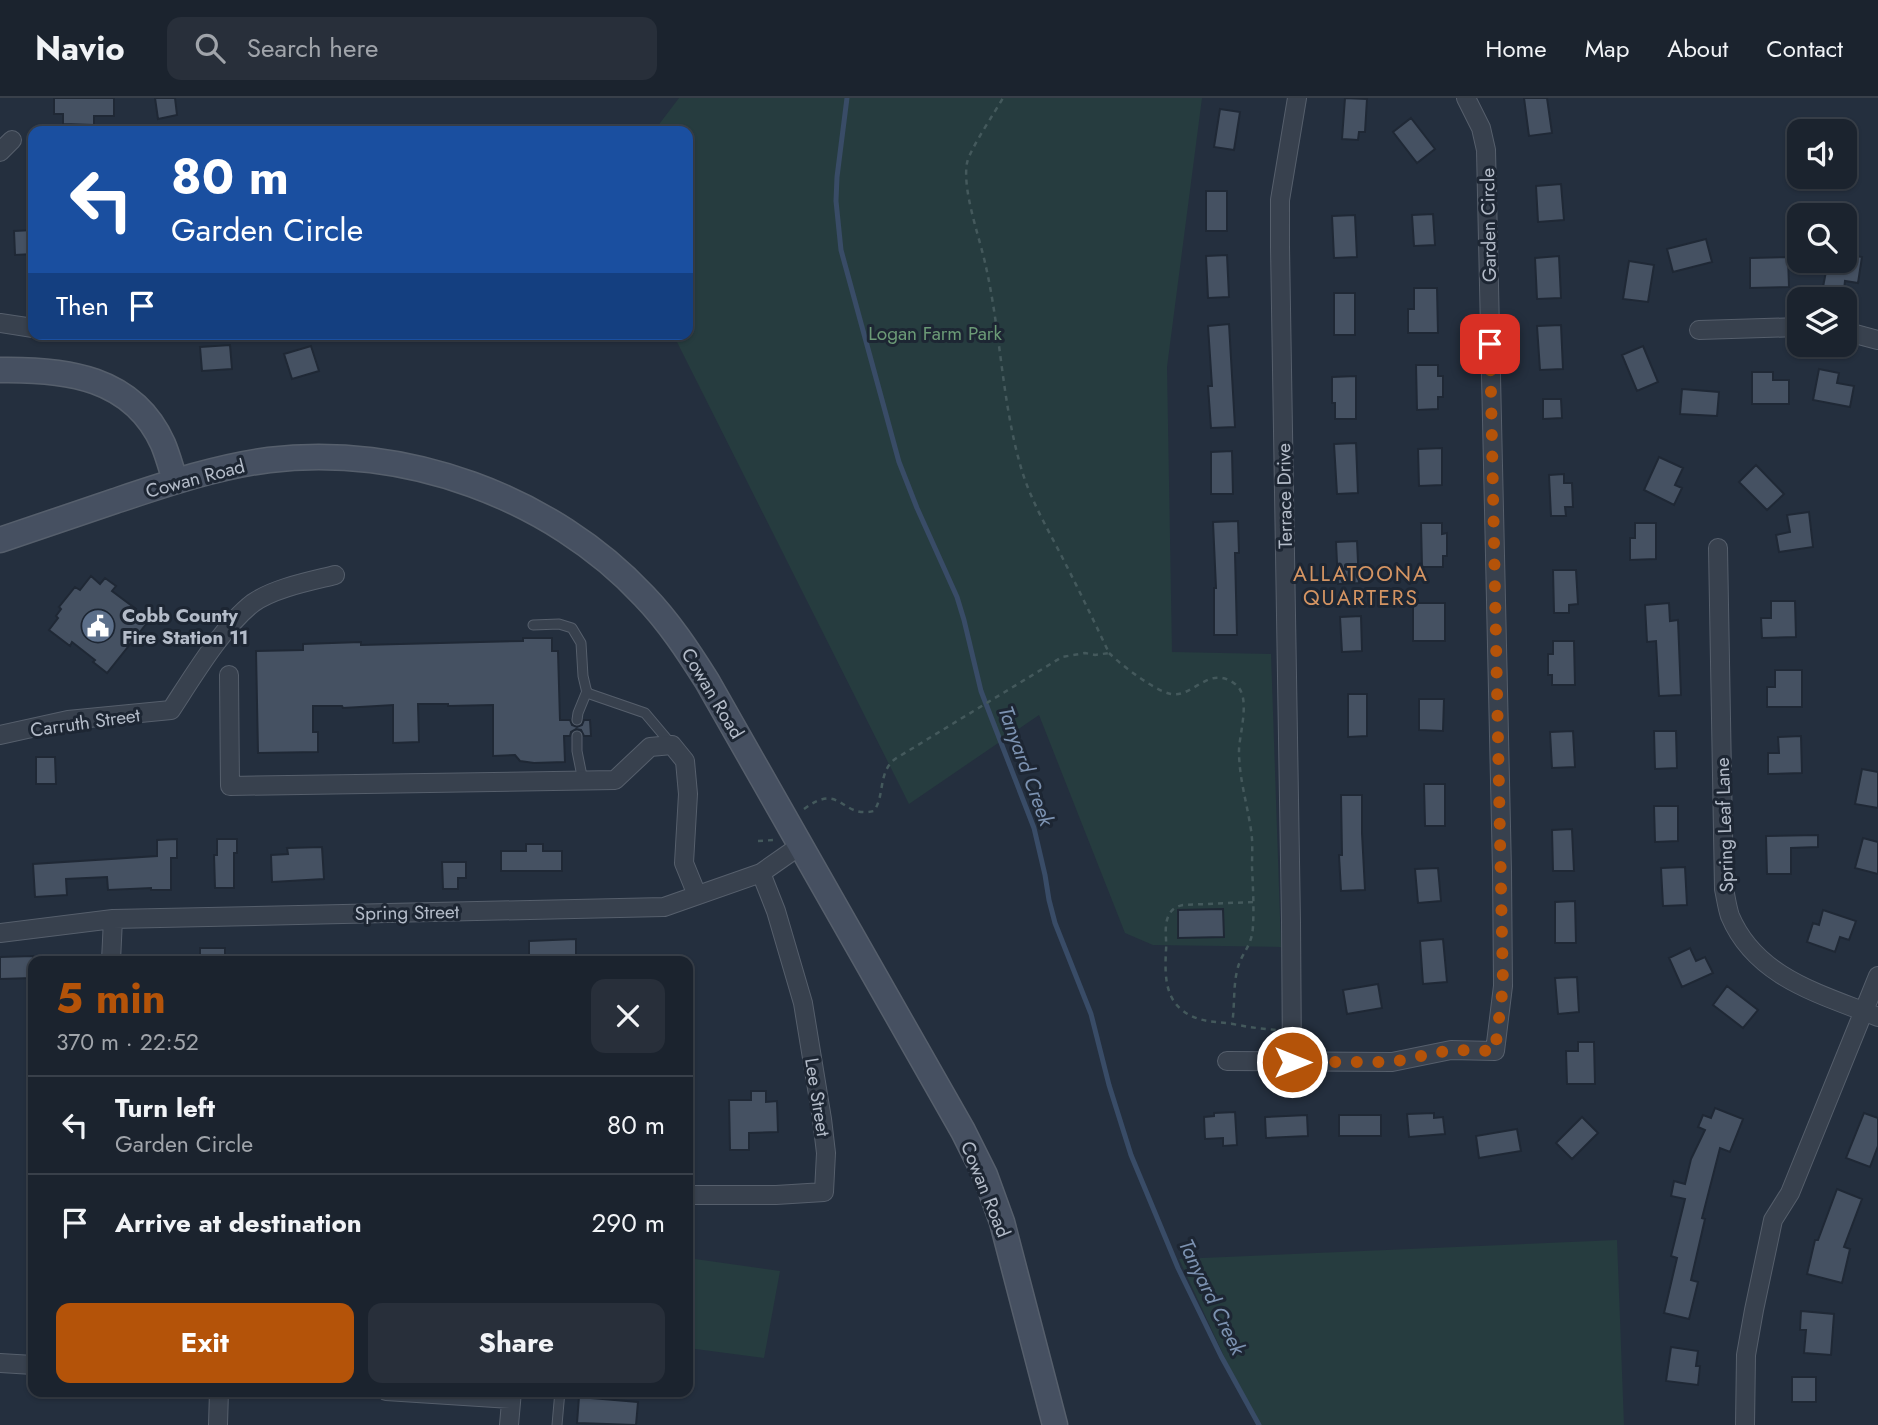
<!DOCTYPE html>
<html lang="en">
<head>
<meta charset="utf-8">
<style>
  :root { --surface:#1b232e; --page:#282f3a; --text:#f1f3f6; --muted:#a0a4aa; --line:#39404a; --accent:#b45309 }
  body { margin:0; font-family:Jost,sans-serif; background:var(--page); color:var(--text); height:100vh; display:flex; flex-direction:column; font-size:26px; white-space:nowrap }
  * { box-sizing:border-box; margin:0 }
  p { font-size:23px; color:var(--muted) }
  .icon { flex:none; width:38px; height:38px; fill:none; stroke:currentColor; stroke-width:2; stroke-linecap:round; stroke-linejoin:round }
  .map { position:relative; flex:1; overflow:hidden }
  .details { position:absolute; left:28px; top:858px; width:665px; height:441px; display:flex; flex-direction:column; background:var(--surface); border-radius:14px; box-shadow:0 2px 5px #0004,0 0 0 2px var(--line) }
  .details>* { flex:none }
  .top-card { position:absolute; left:28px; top:28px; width:665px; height:214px; border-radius:14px; box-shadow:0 2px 5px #0004,0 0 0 2px var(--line); background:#1a4fa0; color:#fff; overflow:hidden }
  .controls { position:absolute; left:1787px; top:21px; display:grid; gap:14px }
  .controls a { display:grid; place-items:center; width:70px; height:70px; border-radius:14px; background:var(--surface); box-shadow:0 2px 5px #0004,0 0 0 2px var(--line); font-size:35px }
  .pin { position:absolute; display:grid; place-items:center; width:60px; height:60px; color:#fff; margin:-30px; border-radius:14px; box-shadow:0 4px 10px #0006 }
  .me { position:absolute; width:77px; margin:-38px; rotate:90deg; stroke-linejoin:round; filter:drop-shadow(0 0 5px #0008) }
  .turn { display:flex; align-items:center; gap:24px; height:147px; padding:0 28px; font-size:32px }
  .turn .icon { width:91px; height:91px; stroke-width:2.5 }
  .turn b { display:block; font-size:49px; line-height:60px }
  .then { display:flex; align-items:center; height:66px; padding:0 28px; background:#0003; gap:14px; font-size:26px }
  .round { display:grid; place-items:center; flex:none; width:74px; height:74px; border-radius:14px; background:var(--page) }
  .headline { display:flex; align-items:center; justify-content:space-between; height:119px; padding:0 28px }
  h1 { font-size:42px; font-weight:700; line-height:52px; color:var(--accent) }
  .action { display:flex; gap:14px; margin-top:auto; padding:14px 28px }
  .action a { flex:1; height:80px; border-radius:14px; background:var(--accent); color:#fff; font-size:28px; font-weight:700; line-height:80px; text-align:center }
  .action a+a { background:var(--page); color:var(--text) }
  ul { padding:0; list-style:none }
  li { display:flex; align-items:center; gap:21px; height:98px; padding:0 28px; border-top:2px solid var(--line) }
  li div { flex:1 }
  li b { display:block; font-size:26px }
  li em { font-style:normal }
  header { display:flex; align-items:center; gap:42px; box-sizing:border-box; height:98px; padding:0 35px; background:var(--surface); border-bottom:2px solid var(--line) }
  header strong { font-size:33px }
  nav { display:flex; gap:38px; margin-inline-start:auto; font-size:24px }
  .search { width:490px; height:63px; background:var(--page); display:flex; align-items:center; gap:18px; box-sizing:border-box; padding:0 24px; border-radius:14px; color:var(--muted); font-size:26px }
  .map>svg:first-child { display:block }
</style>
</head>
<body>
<header>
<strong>Navio</strong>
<div class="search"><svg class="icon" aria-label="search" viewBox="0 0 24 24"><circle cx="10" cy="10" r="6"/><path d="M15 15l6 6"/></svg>Search here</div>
<nav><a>Home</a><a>Map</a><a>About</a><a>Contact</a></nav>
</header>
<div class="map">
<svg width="1878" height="1327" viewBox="0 0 1878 1327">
  <rect width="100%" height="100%" fill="#242f3e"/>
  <!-- green -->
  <path fill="#263c3f" d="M679,0h523l-35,269 5,285 99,2 10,293 -128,-2 -28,-12 -86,-218 -130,89 -236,-470h15v-203h-34z
    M1617,1142l7,185h-368l-77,-166z
    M688,1160l92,13 -16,87 -76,-10z"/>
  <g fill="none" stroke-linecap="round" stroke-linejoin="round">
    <!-- stream -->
    <path stroke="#394c67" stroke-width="5" d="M847,0l-10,79 -1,24 5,49 58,212 18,46 40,89 7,23 17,71 53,137 11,47 4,25 6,23 36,91 18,71 22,70 47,113 43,88 38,69"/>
  </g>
  <!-- building -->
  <path fill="#455162" stroke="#1f2835" stroke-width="2" d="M54,0h60v18h-20v9l-31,-1v-10h-9z
    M155,0h20l2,17 -19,4z
    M1345,0l22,1 -2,33h-6l-1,8 -16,-1z
    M1524,0h23l5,35 -23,3z
    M1220,11l20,3 -6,38 -20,-3z
    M1411,20l24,31 -18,14 -24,-31z
    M1561,86l3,36 -26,2 -2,-36z
    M1206,93h21v40h-21z
    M1433,116l2,31 -21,1 -2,-31z
    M1355,117l2,42 -23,1 -2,-42z
    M33,132v24l-18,1 -1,-24z
    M1706,141l6,23 -39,10 -6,-23z
    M1844,156l18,3 -4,26 -13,-2 -1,9 -21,-3 5,-26h16z
    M1227,157l2,42 -21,1 -2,-42z
    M1559,158l2,42 -24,1 -2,-41z
    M1788,159l1,30 -39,1v-30z
    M1629,163l25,4 -6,37 -25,-3z
    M1414,190h23l1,45h-30v-24h6z
    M1334,195h21v42h-21z
    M1229,226l6,103 -24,1 -3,-42h4l-4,-60z
    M1561,227l2,44 -23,1 -3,-44z
    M230,247l2,24 -30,2 -2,-24z
    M311,248l8,25 -27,8 -8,-25z
    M1643,248l15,36 -21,9 -15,-36z
    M1416,267h22v11h5v21h-5v12l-21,1z
    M1819,271l20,4 -2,10 17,3 -4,21 -37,-7z
    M1752,274h21v8h16v24h-37z
    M1356,278v43h-21v-16h-3v-26z
    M1682,291l37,3 -2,24 -37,-2z
    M1543,301h18l1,19 -19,1z
    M1356,345l2,50 -21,1 -3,-50z
    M1442,350v37l-23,1 -1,-37z
    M1232,353l1,43h-22v-42z
    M1659,359l24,11 -8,17 7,3 -8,17 -30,-15z
    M1756,367l28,29 -17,16 -28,-28z
    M1564,376v9h8l1,24h-8l1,9h-15l-2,-41z
    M1809,414l4,35 -34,5 -3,-17 14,-3 -3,-17z
    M1238,423l1,32h-4l2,82h-23v-47h2l-3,-66z
    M1421,425h21v11l5,-1v23h-4v11h-21z
    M1635,425h21v36l-26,1v-22h5z
    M1357,443l2,42 -21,1 -2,-42z
    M1553,472h23l2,34 -9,1v8h-15z
    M91,478l9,8 5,-6 11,8 -4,5 24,18 -2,3 13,11 -40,50 -14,-11 2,-2 -23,-18 -2,4 -21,-16 9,-12 -2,-2 5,-7 -2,-2 16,-20 5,3z
    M1771,503h24l1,36 -34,1 -1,-20h10z
    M1413,505h32v38h-32z
    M1669,505l1,18 8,-1 3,75 -22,1 -3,-55 -9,1 -2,-37z
    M1361,518l1,35 -20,1 -2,-35z
    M523,540h29v13h6l2,69h10l2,5 5,2 5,-2 2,-5h6l1,16h-7l-3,-6 -5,-1 -5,3 -1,4h-6l1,26 -31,1 -14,-2 -5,-6 -22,1v-51l-45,1v-2h-30l1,38 -26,1v-38l-50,3 -1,-2h-29v26h5v20l-60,1 -2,-102 47,-1v-6l58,-2v3l162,-4z
    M1553,543h21l1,44h-23v-10h-4v-21h5z
    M1775,572h27v37h-35v-20h8z
    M1348,596h19v42l-19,1z
    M1419,601h25l-1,32 -24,-1z
    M1573,633l2,36 -23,1 -2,-36z
    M1654,633h22l1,37 -22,1z
    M1801,638l1,37 -34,1v-21h11l-1,-16z
    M36,659h19l1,27h-20z
    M1862,671l16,3v36l-23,-4z
    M1424,686h21v42h-20z
    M1341,697h21v38l3,57 -24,1 -2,-36h3z
    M1654,708h24v35l-23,1z
    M1572,731l2,42h-21l-1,-41z
    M1818,737v12l-27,1v26h-24l-1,-38z
    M1863,740l15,4v32l-23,-6z
    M177,741v19h-6v32h-20v-2l-43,2 -1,-13 -41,2 1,16 -32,2 -2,-33 124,-8v-16z
    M217,741h20v14h-3v35h-19l-1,-33h3z
    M526,746h17v7h19v20h-61v-20h25z
    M322,749l2,32 -52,3 -1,-27 17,-1 -1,-6z
    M442,764h24v16h-8v11h-15z
    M1685,769l2,38 -24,1 -2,-38z
    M1438,770l3,33 -23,2 -3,-34z
    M1575,803l1,42h-21v-41z
    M1223,811l1,28 -46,1v-28z
    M1823,812l33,11 -7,19 -9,-3 -5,15 -28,-10 6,-19 6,2z
    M576,841v22h-47v-20z
    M1443,841l4,43 -24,2 -3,-43z
    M200,850h25v13h-25z
    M1690,850l6,13 9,-4 8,16 -31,14 -13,-29z
    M33,858v22l-33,1v-22z
    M1577,879l2,35 -21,2 -3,-36z
    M1378,886l4,24 -35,6 -4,-24z
    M1727,888l31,24 -15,18 -30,-23z
    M1578,944h16l1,42h-28l-1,-33h12z
    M751,993h15v11l11,-1 1,31 -29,1v17h-19l-1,-50h22z
    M1715,1010l28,11 -13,33 -10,-4 -18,70 3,1 -14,61 7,2 -9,37 -25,-6 13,-55 -6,-2 14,-57 -14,-3 3,-15 11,3 6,-25 14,-29 -7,-3 5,-12 8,3z
    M1235,1014l2,33 -14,1v-8l-18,1 -1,-22 10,-1v-3z
    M1434,1015v5l9,-1 2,17 -36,3 -2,-23z
    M1864,1015l14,5v28l-8,21 -24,-9z
    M1307,1017l1,21 -42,2 -1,-21z
    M1339,1017h42v21h-42z
    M1582,1019l16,16 -26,26 -16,-16z
    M1517,1031l4,22 -42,7 -3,-22z
    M1837,1091l25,10 -18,48 6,2 -8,34 -35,-9 8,-34h3z
    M1801,1213l33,3 -3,41 -27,-2 2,-23h-6z
    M1671,1249l27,4 -2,15h4l-2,19 -32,-4z
    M1792,1279h24v25h-24z
    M579,1299l59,5 -2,23 -59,-2z"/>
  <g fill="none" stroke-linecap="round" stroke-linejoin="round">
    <!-- service casing -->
    <g stroke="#565f6c" stroke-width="11">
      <path id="service" d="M533,527l26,-1 13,4 9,15 2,33 4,17 58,20 27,32
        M577,622l1,-7 9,-22
        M577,638v15l6,30
        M557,1327l3,-34"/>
    </g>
    <!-- minor casing -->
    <g stroke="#565f6c" stroke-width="20">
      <path id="minor" d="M0,54l12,-12
        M0,225l33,5
        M1699,232l100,-3
        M1844,233l34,9
        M1718,450l6,341c2,9 3,18 6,27 26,62 91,78 148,101
        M229,577l1,111 385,-6 35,-33 22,-2 13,16 3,33 -4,69 13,32
        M0,637l68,-15 103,-10c21,-32 52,-84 82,-107 21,-15 58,-22 82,-28
        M0,835l113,-14 551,-12 97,-34 40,-28
        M111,863l2,-42
        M1227,963l165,1 59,-12 44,1 8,-65 -1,-115 -16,-721 -5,-22 -15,-30
        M1292,964l-1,-140 -11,-675v-47l17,-102
        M688,1097h88l48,-3 2,-39 -4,-34 -19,-116 -27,-92 -15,-38
        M0,1265l33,2
        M386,1293l125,8
        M218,1327l1,-34
        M509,1327l3,-34
        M1745,1327l1,-70 8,-45 19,-90 17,-27 88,-217"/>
    </g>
    <!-- secondary casing -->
    <g stroke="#565f6c" stroke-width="27">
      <path id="secondary" d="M0,272c66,-1 133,7 163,74 5,12 8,24 12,36
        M0,442c38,-13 77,-26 115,-39 51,-17 101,-34 154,-41 134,-17 283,37 375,136 25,26 44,55 63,85l256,450 22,44 17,47 53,203"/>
    </g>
    <!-- path -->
    <path stroke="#44595c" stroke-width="2.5" stroke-dasharray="5 5" stroke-linecap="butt" d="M1109,555c12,12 46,38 62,41 22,4 38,-30 64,-10 17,12 4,50 4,67 0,27 8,52 12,79 2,12 1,25 1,37 1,20 2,40 1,59 -1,22 -12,26 -16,45 -4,17 -2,35 -5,53
      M804,711c38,-28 36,10 70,2 11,-16 4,-39 21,-52l167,-102 23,-4 10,2 14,-2c-16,-34 -32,-67 -49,-100 -14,-27 -29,-53 -38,-82 -20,-66 -21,-137 -36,-204 -6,-29 -24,-76 -19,-104 3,-14 28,-51 36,-65
      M758,743l16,-1
      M1253,804l-70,3c-5,1 -10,3 -13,8 -7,11 -3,25 -4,37 -1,21 -2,46 16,60 16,13 33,11 51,14 15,3 29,5 43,6"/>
    <!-- service -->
    <use href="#service" stroke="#38414e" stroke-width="9"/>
    <!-- minor -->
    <use href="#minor" stroke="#38414e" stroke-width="18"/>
    <!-- secondary -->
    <use href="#secondary" stroke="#465061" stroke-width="24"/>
  </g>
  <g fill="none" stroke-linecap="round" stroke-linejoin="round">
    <!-- route -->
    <path stroke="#b45309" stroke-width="12" stroke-dasharray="0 21.6" d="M1292,964h100l59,-12 44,1 8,-65 -13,-642"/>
  </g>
  <!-- icons -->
  <defs>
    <g id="civic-disc" transform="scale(1.75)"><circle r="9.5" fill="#5c6f8a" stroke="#1d2633"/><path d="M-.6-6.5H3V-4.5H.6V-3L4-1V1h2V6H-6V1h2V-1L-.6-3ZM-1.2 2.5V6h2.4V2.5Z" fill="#fff"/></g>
  </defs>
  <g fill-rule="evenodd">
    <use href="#civic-disc" x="98" y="528"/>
  </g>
  <g text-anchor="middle" stroke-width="6" stroke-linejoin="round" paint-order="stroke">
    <!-- street labels -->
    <g font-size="19" fill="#b4bcc9" stroke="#1d2633">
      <text transform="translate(1488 127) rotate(-91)" y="7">Garden Circle</text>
      <text transform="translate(195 380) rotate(-15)" y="7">Cowan Road</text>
      <text transform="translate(1284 398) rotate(-91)" y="7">Terrace Drive</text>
      <text transform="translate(713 595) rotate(59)" y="7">Cowan Road</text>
      <text transform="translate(85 624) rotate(-8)" y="7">Carruth Street</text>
      <text transform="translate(1724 727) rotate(-92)" y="7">Spring Leaf Lane</text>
      <text transform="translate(407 814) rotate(-1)" y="7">Spring Street</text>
      <text transform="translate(818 999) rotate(81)" y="7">Lee Street</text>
      <text transform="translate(986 1091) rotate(68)" y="7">Cowan Road</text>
    </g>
    <!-- park labels -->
    <g font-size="19" fill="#6b9a76" stroke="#1d2633">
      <text x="935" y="242">Logan Farm Park</text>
    </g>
    <!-- poi labels -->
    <g font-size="19" font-weight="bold" fill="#b4bcc9" stroke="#1d2633" text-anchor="start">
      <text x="122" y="524">Cobb County<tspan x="122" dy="22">Fire Station 11</tspan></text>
    </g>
    <!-- neighbourhood labels -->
    <g font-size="21" letter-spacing="2" fill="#d59563" stroke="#1d2633">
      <text x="1361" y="483">ALLATOONA<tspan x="1361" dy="24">QUARTERS</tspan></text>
    </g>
    <!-- water labels -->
    <g font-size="21" font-style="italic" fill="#7c92b1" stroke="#1d2633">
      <text transform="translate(1026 668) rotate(70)" y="7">Tanyard Creek</text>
      <text transform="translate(1212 1199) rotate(64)" y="7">Tanyard Creek</text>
    </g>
  </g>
</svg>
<div class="controls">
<a><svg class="icon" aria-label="sound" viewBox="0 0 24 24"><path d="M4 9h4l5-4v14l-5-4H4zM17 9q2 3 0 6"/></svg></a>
<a><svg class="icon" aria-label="search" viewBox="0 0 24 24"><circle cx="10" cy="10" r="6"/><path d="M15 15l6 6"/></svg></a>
<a><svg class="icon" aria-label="layers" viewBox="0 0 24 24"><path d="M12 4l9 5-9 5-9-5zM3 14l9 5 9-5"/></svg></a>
</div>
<div class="pin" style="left:1490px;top:246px;background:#d93025"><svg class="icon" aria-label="arrive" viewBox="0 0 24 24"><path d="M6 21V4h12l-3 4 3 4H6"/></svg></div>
<svg class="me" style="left:1292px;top:964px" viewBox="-20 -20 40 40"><circle r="17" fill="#b45309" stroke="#fff" stroke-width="3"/><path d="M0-11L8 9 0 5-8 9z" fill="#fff"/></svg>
<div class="top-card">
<div class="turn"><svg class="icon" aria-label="left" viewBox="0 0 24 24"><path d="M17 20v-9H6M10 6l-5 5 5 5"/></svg><div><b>80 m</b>Garden Circle</div></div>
<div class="then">Then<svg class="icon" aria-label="arrive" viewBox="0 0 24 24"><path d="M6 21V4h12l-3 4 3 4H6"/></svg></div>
</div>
<section class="details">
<div class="headline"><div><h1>5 min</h1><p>370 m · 22:52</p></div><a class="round"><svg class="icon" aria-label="close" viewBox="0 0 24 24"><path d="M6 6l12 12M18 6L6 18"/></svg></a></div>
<ul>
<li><svg class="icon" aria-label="left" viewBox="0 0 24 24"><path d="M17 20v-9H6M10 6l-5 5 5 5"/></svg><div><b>Turn left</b><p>Garden Circle</p></div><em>80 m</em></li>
<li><svg class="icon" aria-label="arrive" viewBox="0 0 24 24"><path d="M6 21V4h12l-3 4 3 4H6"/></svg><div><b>Arrive at destination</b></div><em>290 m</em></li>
</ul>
<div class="action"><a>Exit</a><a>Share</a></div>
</section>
</div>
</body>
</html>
